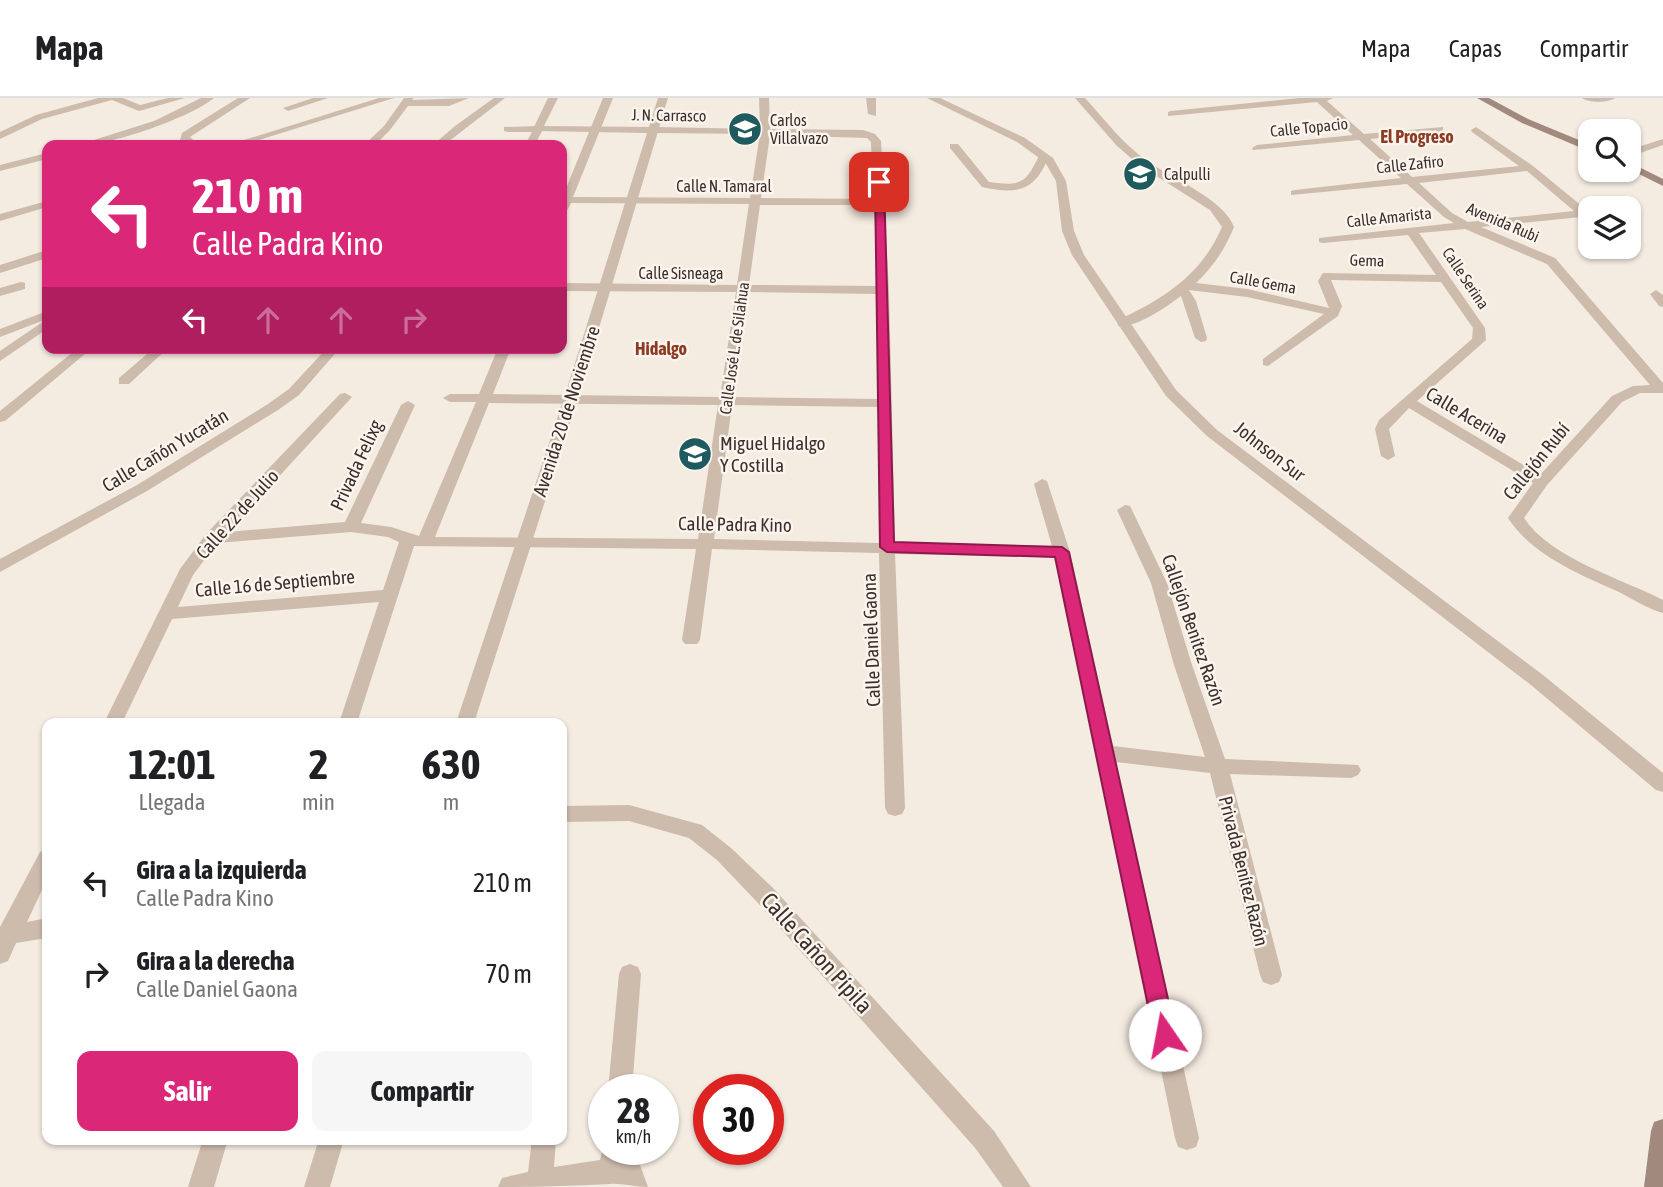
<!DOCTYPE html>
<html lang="es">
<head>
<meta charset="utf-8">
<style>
  :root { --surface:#fff; --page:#f6f6f6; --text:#202124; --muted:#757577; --line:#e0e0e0; --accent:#db2777 }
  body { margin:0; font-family:"Asap Condensed",sans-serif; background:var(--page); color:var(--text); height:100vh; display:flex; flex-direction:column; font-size:26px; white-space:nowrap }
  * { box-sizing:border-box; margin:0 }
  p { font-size:23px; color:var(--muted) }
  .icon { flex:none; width:38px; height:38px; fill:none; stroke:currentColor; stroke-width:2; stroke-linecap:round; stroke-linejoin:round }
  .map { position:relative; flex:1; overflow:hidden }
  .sheet { position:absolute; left:42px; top:620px; width:525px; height:427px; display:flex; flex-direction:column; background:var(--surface); border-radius:14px; box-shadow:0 2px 5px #0004 }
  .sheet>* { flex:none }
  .hud { position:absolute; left:42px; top:42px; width:525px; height:214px; border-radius:14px; box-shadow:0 2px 5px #0004; background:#db2777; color:#fff; overflow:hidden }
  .tools { position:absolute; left:1578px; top:21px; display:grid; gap:14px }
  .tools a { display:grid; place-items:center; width:63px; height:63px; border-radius:14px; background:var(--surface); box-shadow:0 2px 5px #0004; font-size:35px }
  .speed { position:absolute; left:588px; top:976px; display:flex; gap:14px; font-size:35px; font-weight:700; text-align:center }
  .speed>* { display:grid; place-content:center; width:91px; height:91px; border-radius:50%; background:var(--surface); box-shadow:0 2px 5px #0004; line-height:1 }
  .speed small { font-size:18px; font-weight:400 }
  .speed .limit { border:10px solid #d22; background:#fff; color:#111 }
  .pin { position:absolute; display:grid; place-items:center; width:60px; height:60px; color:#fff; margin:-30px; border-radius:14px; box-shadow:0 4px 10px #0006 }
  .me { position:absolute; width:77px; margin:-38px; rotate:348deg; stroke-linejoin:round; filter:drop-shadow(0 0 5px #0008) }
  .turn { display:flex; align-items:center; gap:24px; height:147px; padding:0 35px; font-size:32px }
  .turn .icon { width:91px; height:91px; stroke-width:2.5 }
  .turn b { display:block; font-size:49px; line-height:60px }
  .lanes { display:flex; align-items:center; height:66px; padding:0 35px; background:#0003; justify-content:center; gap:35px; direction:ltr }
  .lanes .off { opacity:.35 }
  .eta { display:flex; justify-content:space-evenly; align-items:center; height:119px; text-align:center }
  .eta b { font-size:42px; font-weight:700; line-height:49px }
  .primary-button { display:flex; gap:14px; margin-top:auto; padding:14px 35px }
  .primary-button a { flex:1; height:80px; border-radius:14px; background:var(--accent); color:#fff; font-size:28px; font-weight:700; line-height:80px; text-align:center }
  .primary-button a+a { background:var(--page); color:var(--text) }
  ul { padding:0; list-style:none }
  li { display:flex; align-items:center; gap:21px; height:91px; padding:0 35px }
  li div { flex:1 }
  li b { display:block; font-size:26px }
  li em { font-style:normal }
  header { display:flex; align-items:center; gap:42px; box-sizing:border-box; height:98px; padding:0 35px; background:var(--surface); border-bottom:2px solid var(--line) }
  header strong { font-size:33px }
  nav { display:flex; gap:38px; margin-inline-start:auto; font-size:24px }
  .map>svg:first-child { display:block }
</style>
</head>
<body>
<header>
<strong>Mapa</strong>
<nav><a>Mapa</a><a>Capas</a><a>Compartir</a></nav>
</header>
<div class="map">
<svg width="1663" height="1089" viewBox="0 0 1663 1089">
  <rect width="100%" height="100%" fill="#f4ebe1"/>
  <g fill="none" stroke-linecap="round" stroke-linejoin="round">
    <!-- minor -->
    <path fill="#cdbbac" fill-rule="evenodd" d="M98,0h25l17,7 28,-7h17l-46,13 -27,-11 -70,19 -42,20v-7l36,-17z
      M201,0h13c-25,20 -104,48 -136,47l76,-24z
      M238,0h12l-60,39 9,8h-11l-8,-5 2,-7z
      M313,0h15l-40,13 -5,-3z
      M603,0h10l-40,99 177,1 10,-64 -105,-1 -5,-3 5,-3 105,2 -1,-31h10l1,31 93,1 12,4 6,7 8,149 6,253 157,3 -18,-62 8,-5 5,2 23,71 43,194 92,11 -31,-92 -23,-82 -34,-73 8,-5 5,1 37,77 25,82 33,94 133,6 3,5 -3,5 -7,3 -121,-4 52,201 -3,7 -8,3 -8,-3 -3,-7 -50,-202 -94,-11 83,376 -3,9 -9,3 -9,-3 -3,-9 -120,-581 -160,-3 10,254 -3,6 -7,2 -7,-2 -3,-6 -6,-255 -167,-4 -12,91 -3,4h-12l-3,-4 14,-91 -282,-3 -57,177h-18l40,-121 -207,17 -50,104h-18l76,-154 26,-35 134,-140 5,-1 7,4 -124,135 117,-10 56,-117 7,-4 7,4 -54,118 30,4 28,9 57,-134h-26l-7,-4 7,-4h29l19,-46h13l-18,46 227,3 16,-105 -174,-1v-8l175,2 12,-81 -178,-1 -5,10 -4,1v-16zM770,37l97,3 4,4 2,57 -112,-1zM760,107h114l3,81 -128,-1zM748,194l129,2 1,105 -145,-2zM489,305l229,2 -20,134 -263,-2zM732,307l146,2 1,136 -165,-4zM351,434l37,5 11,5 -16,48 -205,17 15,-32 24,-32z
      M866,0h10v18l-8,-2z
      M1075,0h10c20,22 38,46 62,63 24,17 77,38 87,66 -9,22 -21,40 -38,56l51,6 82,19 -11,-27 5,-8 113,2 -28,-40 -85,8 -4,-1v-4l135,-15 -10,-6 -37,-33 -116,11v-4l4,-1 106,-12 -42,-38 -106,10 -1,-2 5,-3 96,-10 -36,-33 -149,14v-4l3,-1 129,-13h33l-6,3 37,33 79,-7v4l-4,1 -69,7 42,38 107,-11 -47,-34 -1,-2 5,-3 57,39 55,45 3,3 -2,7 -8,-4 -100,10 74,31 108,125v10h-23l-18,9 -75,83 -23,33c26,40 98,61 139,82v13c-15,-4 -30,-14 -44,-21 -40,-18 -86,-36 -111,-74l25,-35 -124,-75 -20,21 6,27 -7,4 -7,-4 -6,-27 4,-9 93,-81 1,-11 -32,-46 -110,-2 11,26 -4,10 -70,50 -5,-1v-6l61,-45 -77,-17 -58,-7 7,11 11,37 -1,3 -5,1 -6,-4 -14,-42c-15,11 -44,32 -63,30v-6c46,-21 84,-46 104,-93l-12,-17 -71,-45 -22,-19zM1527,73l47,40 -106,11 -16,-9 -33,-30zM1465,131l82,35 103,121 -17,1 -21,10 -72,79 -123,-74 69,-61 -1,-12 -66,-95z
      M1582,0h33c-7,5 -26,5 -33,0z
      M504,29l34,-1 5,3 -8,16h-10l7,-13h-24l-4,-1z
      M1663,41v6l-34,12v-7z
      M950,46h8l31,38c34,5 37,0 51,-28l9,2c-14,35 -31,39 -67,31l-32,-39z
      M47,55v6l-47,12v-6z
      M1613,149h12l9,9 -10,3z
      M47,152v8l-47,15v-8z
      M21,184l4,1v6l-25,7v-8z
      M1656,192l7,5v12l-4,-1 -9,-12z
      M47,221v10l-47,32v-10z
      M78,250h14l-87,73 -5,1v-11z
      M154,250h14l-39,36h-10v-6z
      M629,707l73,20 29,23 43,41 220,242 37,56h-28l-27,-38 -218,-246 -41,-43 -28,-22 -60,-17 -67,1v-16z
      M47,751v30l-20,43 20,-4v20l-31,5 -8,18 -8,3v-37l40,-75z
      M630,866l8,3 3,7 -9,116h-24l11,-116 3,-7z
      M203,1041h25l-14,48h-26z
      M532,1041h24l-2,28 46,-7 4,-15v5h22v10l14,5 8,22c-14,0 -27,-4 -38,-3 -37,2 -74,3 -112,3l4,-9 26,-6z"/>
    <!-- tertiary -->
    <path fill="#cdbbac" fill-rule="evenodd" d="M379,0h15l-151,47h-15z
      M404,0h10l-2,2 57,-2 -20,8h-41l-18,24 -15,15h-11l20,-19z
      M494,0h11l-61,47h-11l22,-19z
      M548,0h10l-14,28 105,1 9,-29h10l-90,300 -104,325h-18l108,-325 83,-265 -113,-2 -1,-2z
      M927,0h13l85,40 28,20 13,23 8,50 10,24 92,135 41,40 326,245 120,98v19l-7,-2 -125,-105 -324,-249 -41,-40 -94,-141 -10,-24 -6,-50 -11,-19 -28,-20z
      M47,103v6l-47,14v-7z
      M47,213v8l-47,18v-8z
      M327,250h13l-41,47 -21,15 -131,81 -147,81v-13l137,-74 131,-81 21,-15z
      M319,1041h25l-14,48h-26z"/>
    <!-- secondary -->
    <path fill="#a18a7d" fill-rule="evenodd" d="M1477,0h12l39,21 63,26v7l-69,-29z
      M1629,64l34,17v7l-34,-17z
      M1663,1021v68h-19l7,-56 3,-9z"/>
  </g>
  <!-- route -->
  <path fill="#db2777" stroke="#8e194d" stroke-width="2" d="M875,82l9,2 10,360 168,5 7,5 107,483 -4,7 -7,3 -8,-3 -3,-7 -99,-478 -168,-5 -7,-5z"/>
  <!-- icons -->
  <defs>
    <g id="school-disc" transform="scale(1.75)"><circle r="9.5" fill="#1f5a5e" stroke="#fbf5ee"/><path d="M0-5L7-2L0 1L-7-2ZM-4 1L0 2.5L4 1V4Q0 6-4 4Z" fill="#fff"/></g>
  </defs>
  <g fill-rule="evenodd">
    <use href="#school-disc" x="745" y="31"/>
    <use href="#school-disc" x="1140" y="76"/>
    <use href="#school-disc" x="695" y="356"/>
  </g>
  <g text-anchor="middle" stroke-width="5" stroke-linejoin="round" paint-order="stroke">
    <!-- far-street labels -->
    <g font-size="16" fill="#3b302b" stroke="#fbf5ee">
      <text transform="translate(669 17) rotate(1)" y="6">J. N. Carrasco</text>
      <text transform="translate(1309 29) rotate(-6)" y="6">Calle Topacio</text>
      <text transform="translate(1410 66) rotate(-6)" y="6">Calle Zafiro</text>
      <text x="724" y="94">Calle N. Tamaral</text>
      <text transform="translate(1389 119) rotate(-6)" y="6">Calle Amarista</text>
      <text transform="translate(1503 124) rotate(23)" y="6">Avenida Rubi</text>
      <text transform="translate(1367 162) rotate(2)" y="6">Gema</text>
      <text x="681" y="181">Calle Sisneaga</text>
      <text transform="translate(1466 180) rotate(56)" y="6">Calle Serina</text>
      <text transform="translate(1263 184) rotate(10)" y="6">Calle Gema</text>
      <text transform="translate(734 250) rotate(-82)" y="6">Calle José L. de Silahua</text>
    </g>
    <!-- far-poi labels -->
    <g font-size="16" fill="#3b302b" stroke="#fbf5ee" text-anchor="start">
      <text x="770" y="28">Carlos<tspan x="770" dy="18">Villalvazo</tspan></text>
      <text x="1164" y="82">Calpulli</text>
    </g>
    <!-- far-neighbourhood labels -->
    <g font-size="18" font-weight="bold" fill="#8c3b22" stroke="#fbf5ee">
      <text x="1417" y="45">El Progreso</text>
      <text x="661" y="257">Hidalgo</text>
    </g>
    <!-- street labels -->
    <g font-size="19" fill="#3b302b" stroke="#fbf5ee">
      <text transform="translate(566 313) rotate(-72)" y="7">Avenida 20 de Noviembre</text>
      <text transform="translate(1467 317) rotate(31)" y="7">Calle Acerina</text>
      <text transform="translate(165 352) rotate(-31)" y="7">Calle Cañón Yucatán</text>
      <text transform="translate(1270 353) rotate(38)" y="7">Johnson Sur</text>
      <text transform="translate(1536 363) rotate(-51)" y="7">Callejón Rubí</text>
      <text transform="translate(356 367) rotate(-65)" y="7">Privada Felixg</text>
      <text transform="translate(237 416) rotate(-48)" y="7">Calle 22 de Julio</text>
      <text transform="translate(735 426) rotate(1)" y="7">Calle Padra Kino</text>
      <text transform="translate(275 485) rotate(-5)" y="7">Calle 16 de Septiembre</text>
      <text transform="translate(1194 532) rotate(71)" y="7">Callejón Benítez Razón</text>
      <text transform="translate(871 542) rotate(-92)" y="7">Calle Daniel Gaona</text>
      <text transform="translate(1244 773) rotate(76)" y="7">Privada Benítez Razón</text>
    </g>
    <!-- poi labels -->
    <g font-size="19" fill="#3b302b" stroke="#fbf5ee" text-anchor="start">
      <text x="720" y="352">Miguel Hidalgo<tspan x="720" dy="22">Y Costilla</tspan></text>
    </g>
    <!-- near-street labels -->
    <g font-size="23" fill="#3b302b" stroke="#fbf5ee">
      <text transform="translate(817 855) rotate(48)" y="8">Calle Cañon Pípila</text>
    </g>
  </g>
</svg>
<div class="tools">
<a><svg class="icon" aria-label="search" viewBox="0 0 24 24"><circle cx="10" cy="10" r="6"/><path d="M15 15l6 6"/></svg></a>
<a><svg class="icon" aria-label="layers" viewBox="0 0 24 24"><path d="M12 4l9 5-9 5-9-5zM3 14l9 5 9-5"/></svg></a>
</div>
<div class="speed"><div>28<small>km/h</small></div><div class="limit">30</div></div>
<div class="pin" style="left:879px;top:84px;background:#d93025"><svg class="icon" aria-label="arrive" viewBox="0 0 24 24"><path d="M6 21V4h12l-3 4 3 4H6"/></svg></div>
<svg class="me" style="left:1165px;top:937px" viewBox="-20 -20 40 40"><circle r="19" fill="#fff"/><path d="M0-13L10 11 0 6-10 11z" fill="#db2777"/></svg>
<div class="hud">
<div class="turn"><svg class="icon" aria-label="left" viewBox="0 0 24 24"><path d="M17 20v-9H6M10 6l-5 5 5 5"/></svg><div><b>210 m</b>Calle Padra Kino</div></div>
<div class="lanes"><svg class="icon" aria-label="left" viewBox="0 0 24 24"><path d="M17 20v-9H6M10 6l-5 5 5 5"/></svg><svg class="icon off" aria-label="ahead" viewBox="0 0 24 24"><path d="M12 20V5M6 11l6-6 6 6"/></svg><svg class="icon off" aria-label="ahead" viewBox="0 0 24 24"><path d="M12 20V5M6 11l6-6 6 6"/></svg><svg class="icon off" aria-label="right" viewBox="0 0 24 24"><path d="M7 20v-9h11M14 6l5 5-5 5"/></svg></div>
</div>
<section class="sheet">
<div class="eta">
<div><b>12:01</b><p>Llegada</p></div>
<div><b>2</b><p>min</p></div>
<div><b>630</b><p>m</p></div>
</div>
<ul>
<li><svg class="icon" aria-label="left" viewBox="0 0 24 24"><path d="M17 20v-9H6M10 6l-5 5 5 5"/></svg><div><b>Gira a la izquierda</b><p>Calle Padra Kino</p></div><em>210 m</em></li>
<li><svg class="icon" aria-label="right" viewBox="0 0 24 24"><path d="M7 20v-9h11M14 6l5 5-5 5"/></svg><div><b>Gira a la derecha</b><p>Calle Daniel Gaona</p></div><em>70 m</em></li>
</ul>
<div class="primary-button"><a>Salir</a><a>Compartir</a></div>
</section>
</div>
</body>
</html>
